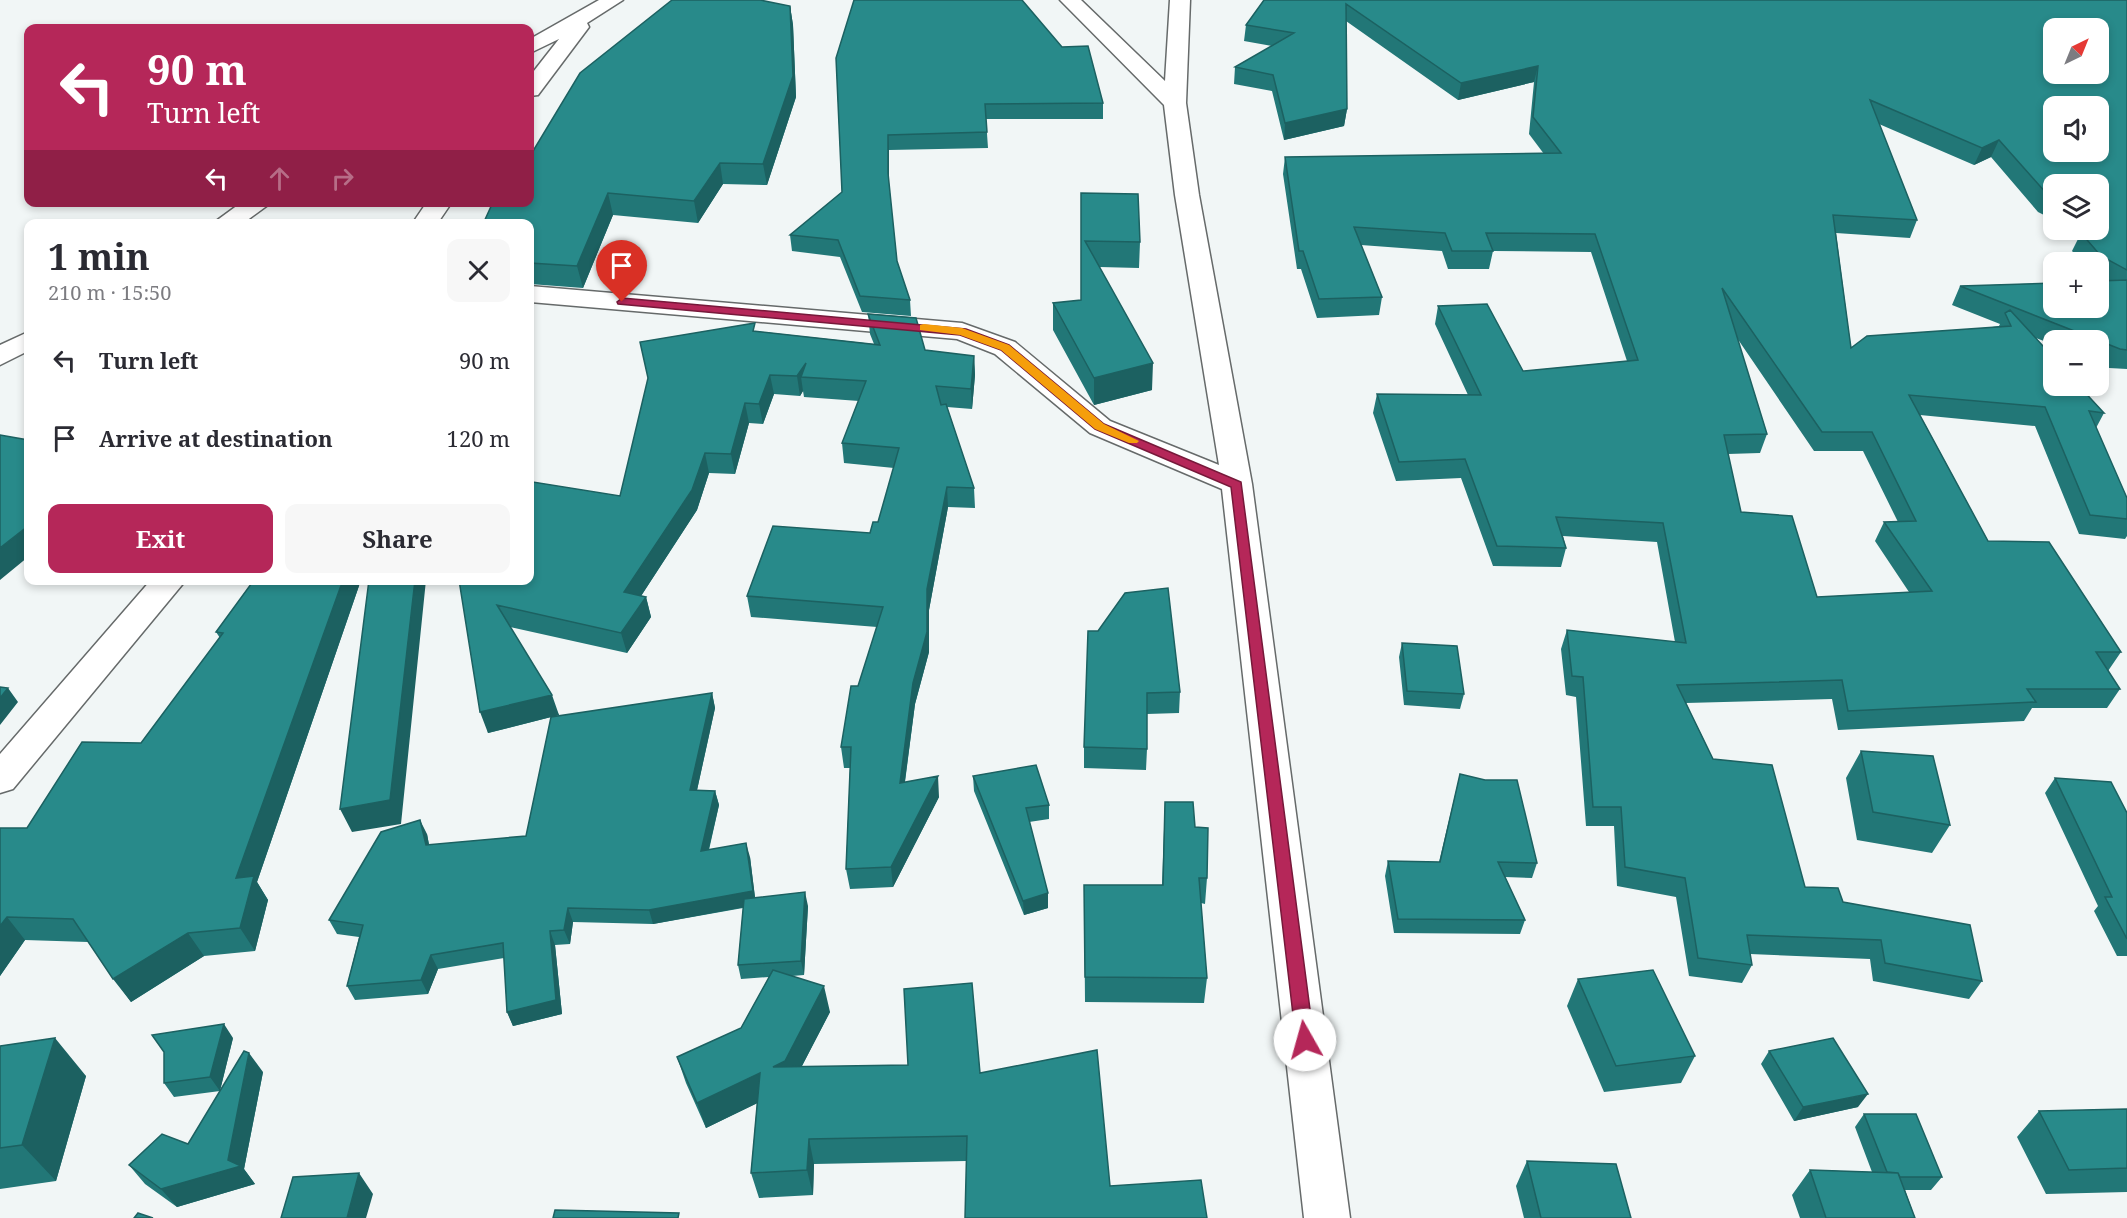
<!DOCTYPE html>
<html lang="en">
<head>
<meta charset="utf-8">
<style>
  :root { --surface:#fff; --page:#f7f7f7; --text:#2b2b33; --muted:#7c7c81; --accent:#b52759 }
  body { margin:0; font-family:"Noto Serif",serif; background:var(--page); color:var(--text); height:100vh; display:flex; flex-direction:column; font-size:22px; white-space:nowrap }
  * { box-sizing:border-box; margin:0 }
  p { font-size:20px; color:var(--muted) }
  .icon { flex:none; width:33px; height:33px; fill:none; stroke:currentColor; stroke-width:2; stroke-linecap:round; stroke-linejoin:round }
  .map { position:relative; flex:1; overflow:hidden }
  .details { position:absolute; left:24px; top:219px; width:510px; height:366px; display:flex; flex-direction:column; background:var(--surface); border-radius:12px; box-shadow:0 3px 9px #0003 }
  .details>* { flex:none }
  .top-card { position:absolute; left:24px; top:24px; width:510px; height:183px; border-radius:12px; box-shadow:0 3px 9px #0003; background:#b52759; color:#fff; overflow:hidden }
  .needle { width:39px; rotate:43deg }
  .controls { position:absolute; left:2043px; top:18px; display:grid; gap:12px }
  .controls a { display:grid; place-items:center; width:66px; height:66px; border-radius:12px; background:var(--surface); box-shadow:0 3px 9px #0003; font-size:30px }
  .pin { position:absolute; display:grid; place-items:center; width:51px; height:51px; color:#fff; margin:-62px -26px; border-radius:50% 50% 50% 0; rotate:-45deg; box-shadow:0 0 6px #0007 }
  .pin .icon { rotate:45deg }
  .me { position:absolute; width:66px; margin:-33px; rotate:353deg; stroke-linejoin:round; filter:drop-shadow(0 0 4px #0008) }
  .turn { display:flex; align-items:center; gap:21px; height:126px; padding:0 24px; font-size:27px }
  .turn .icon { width:78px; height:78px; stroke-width:2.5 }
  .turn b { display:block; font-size:42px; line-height:51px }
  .lanes { display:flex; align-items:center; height:57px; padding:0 24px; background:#0003; justify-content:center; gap:30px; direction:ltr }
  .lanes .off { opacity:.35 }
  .round { display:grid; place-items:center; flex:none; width:63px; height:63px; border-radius:12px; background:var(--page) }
  .summary { display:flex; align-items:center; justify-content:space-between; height:102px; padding:0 24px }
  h1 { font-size:36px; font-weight:700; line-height:45px }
  .action { display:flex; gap:12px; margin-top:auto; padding:12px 24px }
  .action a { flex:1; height:69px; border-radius:12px; background:var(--accent); color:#fff; font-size:24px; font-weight:700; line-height:69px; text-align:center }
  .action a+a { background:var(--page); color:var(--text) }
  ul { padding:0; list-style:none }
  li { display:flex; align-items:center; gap:18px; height:78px; padding:0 24px }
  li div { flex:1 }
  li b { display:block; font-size:22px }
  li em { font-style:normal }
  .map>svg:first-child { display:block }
</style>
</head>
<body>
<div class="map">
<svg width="2127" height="1218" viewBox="0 0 2127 1218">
  <rect width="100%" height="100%" fill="#f1f6f6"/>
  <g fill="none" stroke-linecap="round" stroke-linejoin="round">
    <!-- minor casing -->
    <g stroke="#666a6a" stroke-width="3">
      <path id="minor" d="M599,0h24l-36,23 2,4 -51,68 -8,1v-20l29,-37 -29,14v-14z
        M1060,0h21l84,81 5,-81h20l-4,103 13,92 53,289 98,734h-46l-82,-729 -132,-56 -95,-79 -38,-15 -427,-37v-16l432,37 53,19 95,79 109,44 -44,-270 -11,-90z
        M242,202h30l-30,22h-30z
        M427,202h25l-15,22h-25z
        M28,332v19l-28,14v-20z
        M151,580h35l-173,209 -13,4v-39z"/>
    </g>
    <!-- minor -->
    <use href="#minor" fill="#fff" fill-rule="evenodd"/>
  </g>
  <!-- wall -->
  <path fill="#277" fill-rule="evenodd" d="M1264,0h863v369l-18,-1 -11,-5v-23h-44v5l-18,-7 68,75 -8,15 31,70v38l-2,3 -46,-5 -44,-108 -115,-11 68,126 133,111 -13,19 12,18 -13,19h-75l-8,13 -186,9 -6,-31 -146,4 27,56 92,128 38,15 139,79 -13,18 -96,-18 -3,-22 -120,-5 2,11 -10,18 -53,-7 -13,-79 -59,-11 -3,-60h-28l-10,-129 -10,-2 -5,-46 6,-19 108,12 -18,-100 -94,-6 3,12 -5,19 -68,-1 -32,-88 -65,3 -23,-68 4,-19 91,1 -33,-71 3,-18 85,65 104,-10 -36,-109 -98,-1 -4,18h-41l-6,-18 -81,-6 21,52 -3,18 -62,3 -16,-49h-4l-14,-95 2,-17 259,-3 -15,-20 5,-52 -76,18 -112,-79 1,88 -3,17 -60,14 -12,-49 -38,-7 1,-17 37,-21 -28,-5 2,-16zM1879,124l95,41 17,-8 47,55 16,8v-36h44v46h-28l10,5 -8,16 10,11h16v16l7,3 -145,5 -8,19 48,19 -1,2 -148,22 -15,-115 74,5 7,-18zM1737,338l77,113h49l35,71h-14l-9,19 34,51 -92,5 -76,-85 -13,-58 32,-1 7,-19z
    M790,6l3,19 3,72 -29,88 -44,-1 -25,39 -85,-8 -30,73 -53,-4v-60z
    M1062,47l41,56v16h-117l2,29 -99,2v36l8,75 13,39 1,16 -49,-4 -22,-55 -48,-6 -2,-16 52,-43 -6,-134z
    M1081,193l59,49 -1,26 -39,-1 52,123 -58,15 -41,-75v-27l28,-3z
    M332,202h32l-5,4z
    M868,314l57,36 49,6 1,19 -3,34 -25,-2 27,81 1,20 -27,-1 -19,103v42l-14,52 -10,78 34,15 -46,90 -43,2 -4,-20 4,-101h-6l-3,-21 17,-61 19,-59 -126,-10 -4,-21 123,-63 8,-11 16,-54 -50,-5 -2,-20 17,-42 -55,-4 -1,-6 -3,5 -26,-2 -11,30 -14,-1 -14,51 -26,-1 -12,37 -56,86 5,1 5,20 -24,36 -117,-26 49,88 -6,2 159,-24 3,15 -18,82 18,1 4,14 -10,45 41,7 5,41 53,8 -4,69 -12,1 38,36 -28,54 178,7 130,113 97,32 -241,-57 -152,3 -1,31 -54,3 -8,-25 6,-70 -51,25 -20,-45 -9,-26 64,-29 28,-51 -28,2 -3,-14 5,-57 -90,16 -80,-2 -3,22 -15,1 7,69 -49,12 -6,-14 -3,-54 -66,11 -10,25 -73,6 -8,-14 12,-49 -22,-3 -8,-14 98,-86 2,11 97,-9 25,-119 -63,16 -29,-153 161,-84 136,-165 118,13 -4,-10z
    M254,580h107l-104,302 11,18 -13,51 -51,5 -73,46 -43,-60 -63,-2 -25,36v-148h27l114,-85 79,-105 -4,-6z
    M1098,631l82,61 -1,21 -32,1v35l-1,21 -62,-2v-21z
    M1402,643l62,51 -4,15 -56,-4 -5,-48z
    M1861,751l89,74 -18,28 -75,-13 -11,-62z
    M1460,774l77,89 -5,15 -27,-1 20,43 -5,14 -126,-1 -9,-57 3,-15 51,1z
    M973,776l76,29v14l-20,3 19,86 -24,7 -50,-124z
    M2055,778l72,35v143h-10l-23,-45 4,-5 -53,-113z
    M1165,802l30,25 12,51 -2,26 -4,-1 6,75 -3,25 -119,-1 -1,-117h78z
    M1578,979l117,77 -14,27 -77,9 -37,-86z
    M233,1038l-13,52 43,-18 -19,97 11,15 -78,23 -32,-23 -16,-19 59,-21 32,-53 -46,6 -10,-14z
    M0,1046l86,30 -30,105 -56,8z
    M1769,1051l89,56 -64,14 -33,-57z
    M2127,1109v83l-81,2 -29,-57 22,-26z
    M1864,1114l78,63 -11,13h-26l10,28h-115l-8,-23 18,-25 62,2 -17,-45z
    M1527,1161l104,57h-107l-8,-32z"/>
  <!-- shaded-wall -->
  <path fill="#1c6161" d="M790,6l3,19 3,72 -29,88 -4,-21z
    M1538,66l-4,16 -76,18 3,-17z
    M1347,109l-3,17 -60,14 1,-17z
    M888,135l1,15v39l-1,-16z
    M1999,140l-8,17 -17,8 8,-17z
    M720,163l3,21 -25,39 -4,-22z
    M608,193l5,22 -30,73 -6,-22z
    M974,356l1,19 -3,34 -1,-20z
    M806,363l-5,14 2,14 -3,5 -3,-20z
    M1153,363l-1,27 -58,15v-27z
    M770,375l4,19 -11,30 -4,-20z
    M745,403l4,20 -14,51 -4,-20z
    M705,453l4,20 -12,37 -67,103 -6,-21z
    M947,487l1,20 -19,103v42l-14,52 -13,99 -2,-20 13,-100 14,-94z
    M28,526v31l-28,23v-32z
    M343,580h18l-104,302 11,18 -13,51 -15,-23 -4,-50z
    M415,580h11l-25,244 -49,8 -12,-23z
    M646,597l5,20 -24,36 -6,-20z
    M8,688l10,14 -18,23v-27z
    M712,693l3,15 -21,96 -4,-14z
    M552,695l7,20 -71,18 -8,-21z
    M938,776l1,21 -46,90 -2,-20z
    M715,791l4,14 -14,60 -4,-14z
    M420,820l7,14 5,26 -6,-15z
    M746,843l4,14 6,48 -103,19 -4,-14z
    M805,892l3,14 -4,69 -3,-14z
    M1048,893v15l-24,7 -1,-14z
    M568,908l5,14 -3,22 -6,-14z
    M7,917l18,23 -25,36v-50z
    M550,931l5,14 7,69 -49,12 -6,-14z
    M188,933l16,23 -73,46 -18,-23z
    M431,955l7,14 -10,25 -7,-14z
    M824,986l6,26 -39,75 -18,-20z
    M224,1024l9,14 -13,53 -10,-14z
    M55,1038l31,38 -30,105 -34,-36z
    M249,1053l14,19 -19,97 11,15 -78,23 -16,-18 67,-29z
    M760,1073l6,26 -60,29 -9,-25z
    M1868,1094l-10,13 -64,14 9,-14z
    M809,1139l5,25 -1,31 -6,-25z
    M359,1173l14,21 -7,24h-19z"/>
  <!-- building -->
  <path fill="#288a8a" stroke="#1c6161" stroke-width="1.5" fill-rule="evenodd" d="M672,0h88l30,6 3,70 -30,88 -43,-1 -26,38 -86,-8 -31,73 -47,-3v-39h-47l10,-22h37v-46l50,-83z
    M854,0h168l40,47 26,-1 15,57 -118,1 2,28 -99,3v38l9,88 13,39 -50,-4 -22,-56 -48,-5 52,-43 -6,-134z
    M1264,0h863v270l-26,-14 -20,-23 10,-3h7v-3l5,-2 -5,-2v-39h-44v14l-7,-4 -48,-54 -17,8 -112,-48 47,120 -84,-5 18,133 16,-12 144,-10 -6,-13 5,-3 44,48v28h25l25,27 -15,-2 38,87v21l-37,-4 -45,-108 -136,-12 79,146 61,1 72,110h-25l24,37h-93l9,13 -188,9 -6,-31 -165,5 36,74 59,6 33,122 33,1 5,14 127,23 12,56 -97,-18 -4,-23 -134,-5 5,30 -54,-7 -13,-80 -60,-11 -4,-60h-28l-10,-130 -11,-1 -5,-46 119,13 -23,-120 -107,-6 10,31 -69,-2 -32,-87 -66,3 -22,-68 104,1 -43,-89 49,-2 36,67 115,-11 -43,-126 -109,-1 7,18h-41l-7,-18 -91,-6 28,70 -63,2 -16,-48h-4l-14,-94 276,-4 -28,-36 5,-51 -77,17 -115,-79 1,105 -62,14 -12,-48 -38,-8 59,-34 -48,-8zM2054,28h44v46h-44zM2054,106h44v46h-44zM1722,288l100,144h50l44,89 -32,1 48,69 -115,6 -25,-81 -51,-4 -17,-77 43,-1z
    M1081,193l57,1 2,48 -55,-1 68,122 -59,15 -41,-75 28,-3z
    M2127,280v70l-7,-1 -160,-63 94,-3v25h44v-27z
    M868,314l48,4 9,32 49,6 -3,33 -35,-3 5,19 5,-1 28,84 -27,-1 -20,102v43l-14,51 -13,100 38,-7 -47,91 -45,2 5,-122h-10l10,-61h7l25,-79 -136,-11 26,-70 97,7 3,-11h5l21,-74 -57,-5 24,-62 -65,-4 5,-14 -9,13 -27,-1 -11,29 -14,-1 -14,51 -26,-1 -13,37 -68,102 22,5 -25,36 -124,-28 55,90 -72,17 -21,-132h71v-93l3,-5 87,14 28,-118 -8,-36 115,-19 -2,8 127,14z
    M0,435l28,5v86l-28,22z
    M254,580h89l-107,298 18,-2 -14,52 -52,5 -75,46 -40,-60 -66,-2 -7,9v-98h27l55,-86 59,1 82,-110 -7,-1z
    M369,580h46l-25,220 -50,9z
    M1168,588l12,104 -33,1v56l-63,-2 4,-116h10l27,-38z
    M1402,643l55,3 7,48 -57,-3z
    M0,687l8,1 -8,10z
    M712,693l-22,97 25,1 -14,60 45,-8 7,48 -104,19 -81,-2 -4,22 -14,1 6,69 -49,12 -4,-69 -72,12 -10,25 -74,6 16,-61 -34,-5 52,-88 39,-12 6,25 100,-9 25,-119z
    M1861,751l72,5 17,69 -77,-13z
    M1036,765l13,40 -23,3 22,85 -25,8 -50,-125z
    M1460,774l25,6h32l20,83 -39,-1 27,58 -127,-1 -10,-58 52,1z
    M2055,778l56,4 16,31v126l-22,-42h7z
    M1165,802h28l2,25 13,1 -1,50h-8l8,100 -122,-1 -1,-92h79z
    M805,892l-4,69 -63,4 6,-66z
    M773,970l51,16 -39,75 -12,6 135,-2 -4,-76 68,-6 8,90 117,-23 13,136 91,-6 6,38h-242l2,-82 -158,3 -2,31 -56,3 9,-100 -63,30 -20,-46 64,-29z
    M1653,970l42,86 -79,10 -38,-87z
    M224,1024l-14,53 -46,6v-31l-12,-17z
    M55,1038l-33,107 -22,3v-102z
    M1833,1038l35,56 -65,13 -34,-56z
    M244,1051l5,2 -21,107 13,6 -80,23 -32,-24 33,-31 26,10z
    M2127,1109v59l-58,2 -30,-59z
    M1864,1114h52l26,63h-42l-2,-4 -11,-1z
    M1527,1161l89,3 15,54h-90z
    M1810,1170l88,3 17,45h-89z
    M359,1173l-12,45h-66l12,-41z
    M555,1210l124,3 -1,5h-125z
    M138,1213l15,5h-19z"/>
  <!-- route -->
  <path fill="#b52759" stroke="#76193a" stroke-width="1.5" d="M622,298l344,31 43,16 95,79 137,58 73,558 -3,6 -6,2 -6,-2 -3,-6 -65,-553 -136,-58 -94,-79 -41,-15 -342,-31 -1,-2z"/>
  <!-- slow -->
  <path fill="#f59e0b" d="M924,324l38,4 47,17 95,79 35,17 -2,2h-8l-34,-14 -94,-79 -41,-15 -40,-5v-5z"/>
</svg>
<div class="controls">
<a><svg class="needle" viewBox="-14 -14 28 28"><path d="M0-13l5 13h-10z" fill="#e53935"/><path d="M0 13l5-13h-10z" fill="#7c7c81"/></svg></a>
<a><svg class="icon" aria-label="sound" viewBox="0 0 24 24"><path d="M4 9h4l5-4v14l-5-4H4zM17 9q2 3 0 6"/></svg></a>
<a><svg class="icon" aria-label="layers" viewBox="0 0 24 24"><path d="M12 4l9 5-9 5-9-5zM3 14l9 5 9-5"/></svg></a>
<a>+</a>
<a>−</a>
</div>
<div class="pin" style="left:622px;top:302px;background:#d93025"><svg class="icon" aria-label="arrive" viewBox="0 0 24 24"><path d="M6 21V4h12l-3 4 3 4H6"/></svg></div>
<svg class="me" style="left:1305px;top:1040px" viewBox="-20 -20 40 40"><circle r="19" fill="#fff"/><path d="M0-13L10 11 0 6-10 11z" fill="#b52759"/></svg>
<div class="top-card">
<div class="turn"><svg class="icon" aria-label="left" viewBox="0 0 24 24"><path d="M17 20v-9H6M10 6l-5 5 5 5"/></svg><div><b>90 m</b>Turn left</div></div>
<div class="lanes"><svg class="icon" aria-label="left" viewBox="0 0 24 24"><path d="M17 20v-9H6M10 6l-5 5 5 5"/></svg><svg class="icon off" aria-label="ahead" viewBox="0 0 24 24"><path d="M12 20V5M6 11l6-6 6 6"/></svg><svg class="icon off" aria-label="right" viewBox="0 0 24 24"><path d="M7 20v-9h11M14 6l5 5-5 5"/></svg></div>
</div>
<section class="details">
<div class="summary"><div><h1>1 min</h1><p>210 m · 15:50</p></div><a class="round"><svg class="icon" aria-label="close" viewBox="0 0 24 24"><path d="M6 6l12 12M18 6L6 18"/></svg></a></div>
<ul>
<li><svg class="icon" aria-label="left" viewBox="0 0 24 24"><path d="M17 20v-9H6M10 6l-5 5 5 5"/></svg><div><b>Turn left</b></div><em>90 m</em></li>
<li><svg class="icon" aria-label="arrive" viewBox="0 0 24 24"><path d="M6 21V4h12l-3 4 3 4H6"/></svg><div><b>Arrive at destination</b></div><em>120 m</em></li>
</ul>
<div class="action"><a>Exit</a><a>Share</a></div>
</section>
</div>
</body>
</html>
